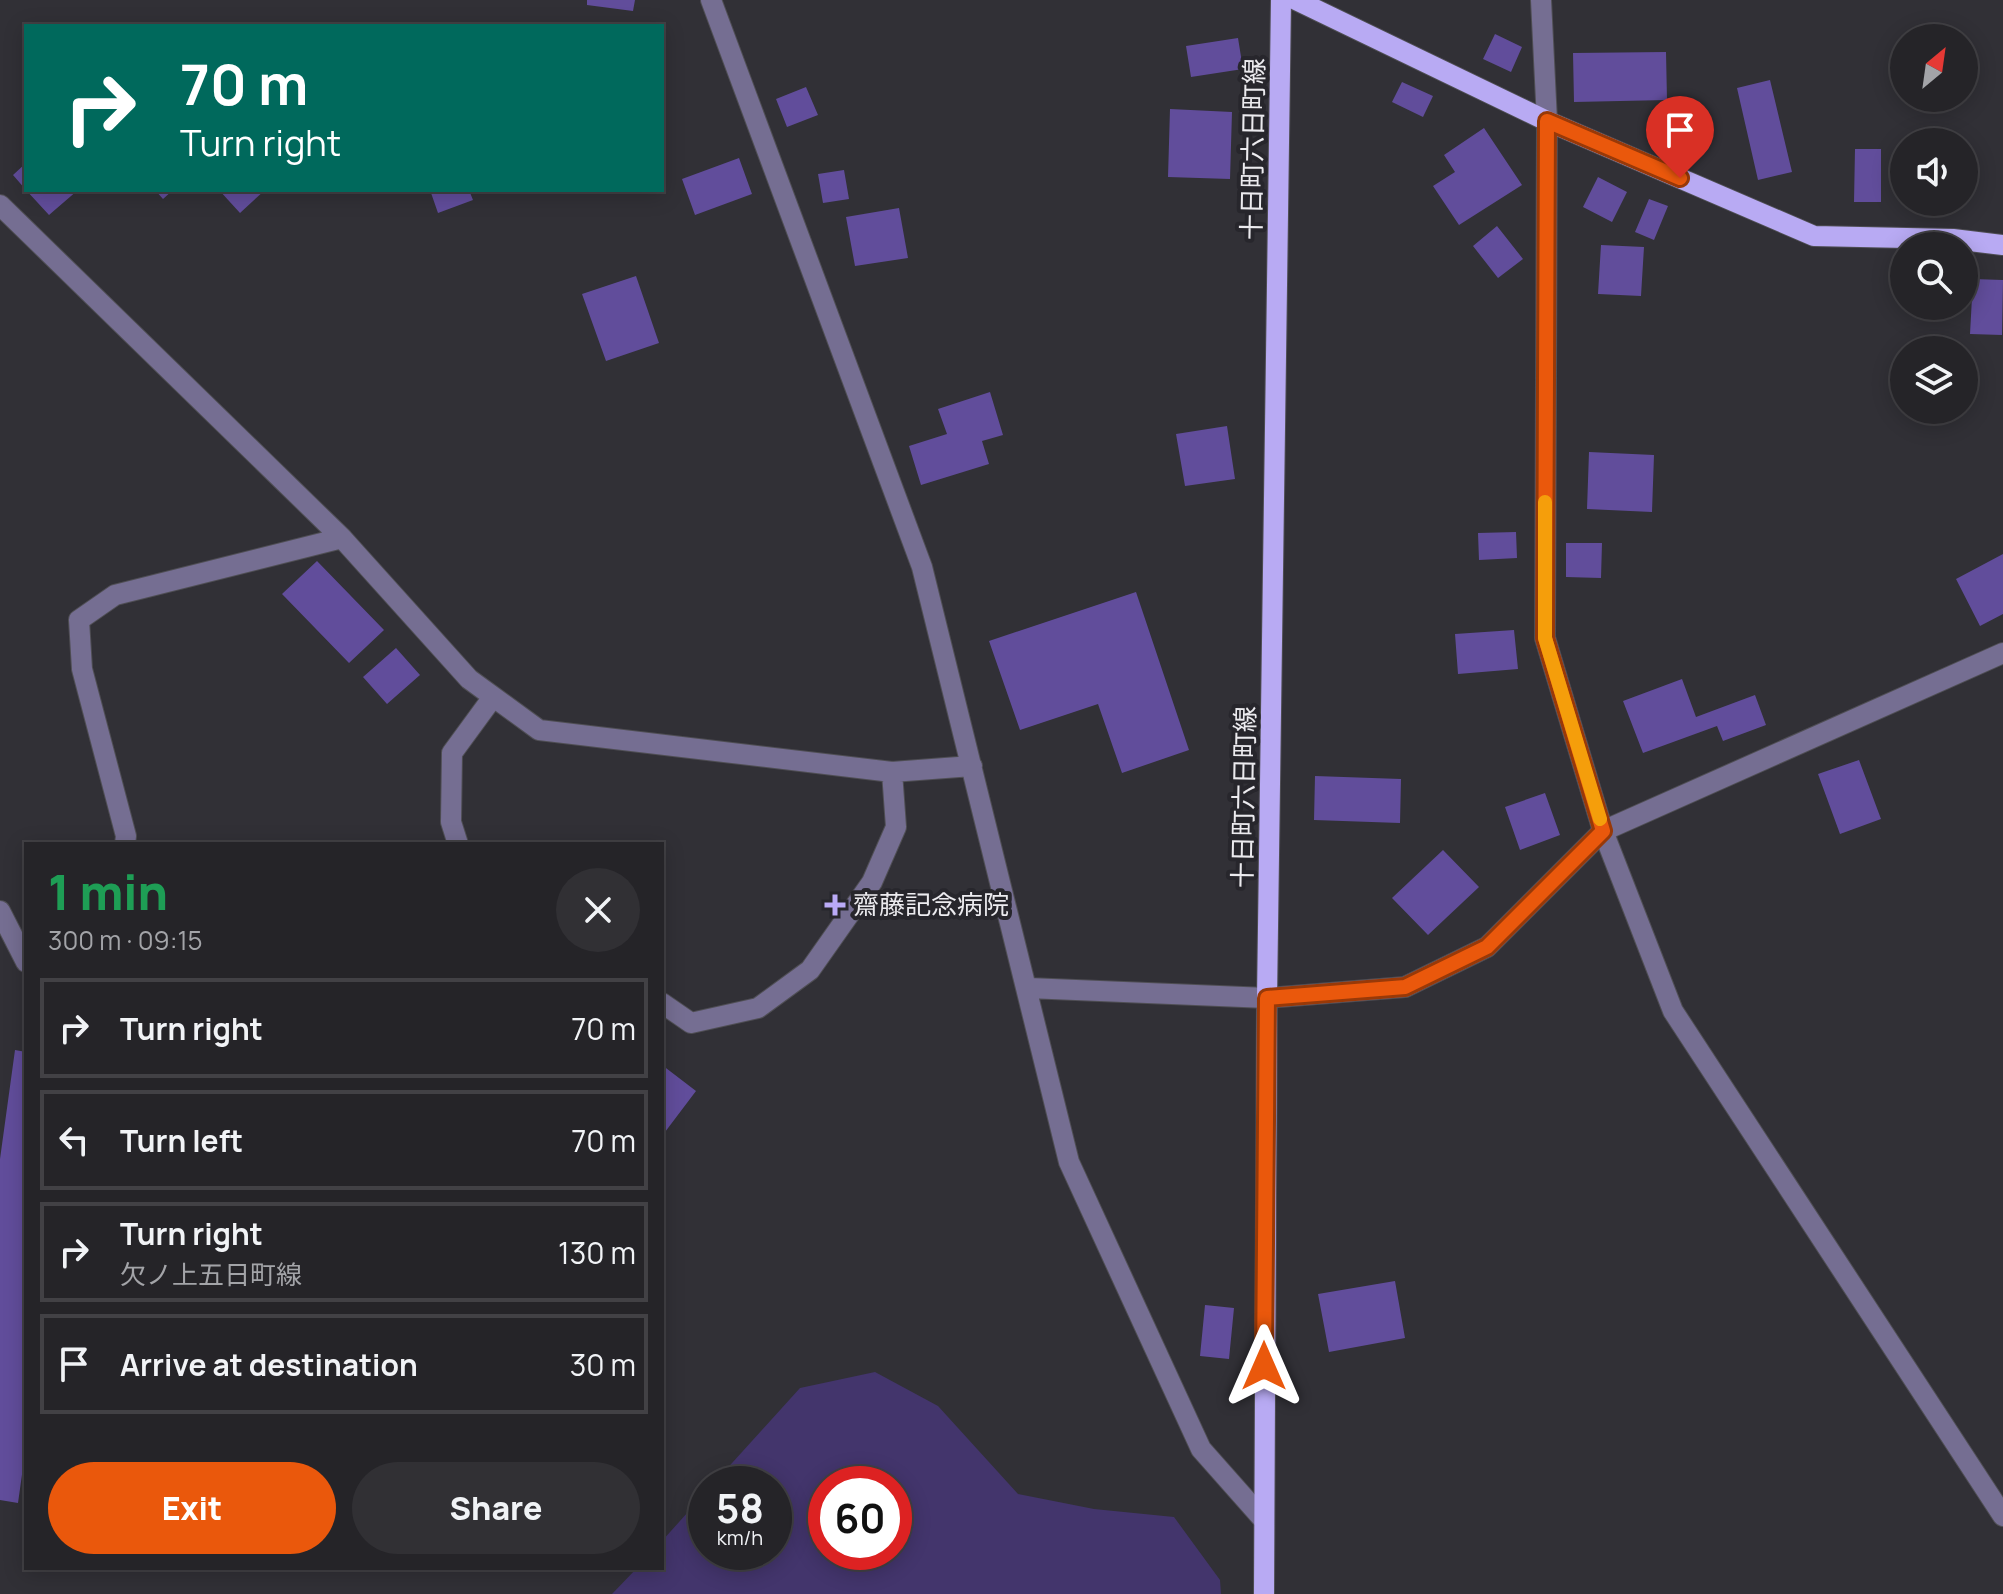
<!DOCTYPE html>
<html lang="en">
<head>
<meta charset="utf-8">
<style>
  :root { --surface:#252428; --page:#313034; --text:#f1f3f6; --muted:#a3a4a8; --line:#424145; --accent:#ea580c }
  body { margin:0; font-family:Manrope,"Noto Sans JP",sans-serif; background:var(--page); color:var(--text); height:100vh; display:flex; flex-direction:column; font-size:30px; white-space:nowrap }
  * { box-sizing:border-box; margin:0 }
  p { font-size:26px; color:var(--muted) }
  .icon { flex:none; width:44px; height:44px; fill:none; stroke:currentColor; stroke-width:2; stroke-linecap:round; stroke-linejoin:round }
  .map { position:relative; flex:1; overflow:hidden }
  .sheet { position:absolute; left:24px; top:842px; width:640px; height:728px; display:flex; flex-direction:column; background:var(--surface); border-radius:0px; box-shadow:0 4px 20px #0003,0 0 0 2px var(--line) }
  .sheet>* { flex:none }
  .top-card { position:absolute; left:24px; top:24px; width:640px; height:168px; border-radius:0px; box-shadow:0 4px 20px #0003,0 0 0 2px var(--line); background:#00695c; color:#fff; overflow:hidden }
  .needle { width:52px; rotate:29deg }
  .tools { position:absolute; left:1890px; top:24px; display:grid; gap:16px }
  .tools a { display:grid; place-items:center; width:88px; height:88px; border-radius:50%; background:var(--surface); box-shadow:0 4px 20px #0003,0 0 0 2px var(--line); font-size:40px }
  .speed { position:absolute; left:688px; top:1466px; display:flex; gap:16px; font-size:40px; font-weight:700; text-align:center }
  .speed>* { display:grid; place-content:center; width:104px; height:104px; border-radius:50%; background:var(--surface); box-shadow:0 4px 20px #0003,0 0 0 2px var(--line); line-height:1 }
  .speed small { font-size:20px; font-weight:400 }
  .speed .limit { border:12px solid #d22; background:#fff; color:#111 }
  .pin { position:absolute; display:grid; place-items:center; width:68px; height:68px; color:#fff; margin:-82px -34px; border-radius:50% 50% 50% 0; rotate:-45deg; box-shadow:0 0 8px #0007 }
  .pin .icon { rotate:45deg }
  .me { position:absolute; width:88px; margin:-44px; rotate:0deg; stroke-linejoin:round; filter:drop-shadow(0 0 6px #0008) }
  .turn { display:flex; align-items:center; gap:28px; height:168px; padding:0 24px; font-size:36px }
  .turn .icon { width:104px; height:104px; stroke-width:2.5 }
  .turn b { display:block; font-size:56px; line-height:68px }
  .round { display:grid; place-items:center; flex:none; width:84px; height:84px; border-radius:42px; background:var(--page) }
  .summary { display:flex; align-items:center; justify-content:space-between; height:136px; padding:0 24px }
  h1 { font-size:48px; font-weight:800; line-height:60px; color:#1e9e55 }
  .action { display:flex; gap:16px; margin-top:auto; padding:16px 24px }
  .action a { flex:1; height:92px; border-radius:48px; background:var(--accent); color:#fff; font-size:32px; font-weight:800; line-height:92px; text-align:center }
  .action a+a { background:var(--page); color:var(--text) }
  ul { padding:0; list-style:none }
  li { display:flex; align-items:center; gap:24px; height:100px; margin:0 16px 12px; padding:0 8px; border:4px solid var(--line); border-radius:0px }
  li div { flex:1 }
  li b { display:block; font-size:30px }
  li em { font-style:normal }
  .map>svg:first-child { display:block }
</style>
</head>
<body>
<div class="map">
<svg width="2003" height="1594" viewBox="0 0 2003 1594">
  <rect width="100%" height="100%" fill="#313036"/>
  <!-- green -->
  <path fill="#43356c" fill-rule="evenodd" d="M875,1372l63,34 80,88 76,15 80,8 46,63 1,14h-609l25,-26h25v-27l44,-49v60h68v-68h-61l87,-96zM894,1484v68h-68v-68z"/>
  <!-- building -->
  <path fill="#614d9b" d="M587,0h48l-2,11 -46,-6z
    M1495,34l27,13 -11,25 -28,-13z
    M1238,38l5,31 -52,8 -5,-31z
    M1666,52l1,48 -93,2 -1,-49z
    M1770,80l22,92 -34,8 -21,-92z
    M1402,82l31,14 -10,21 -31,-15z
    M806,87l12,28 -31,12 -11,-28z
    M1170,109l62,3 -2,67 -62,-2z
    M1484,128l38,57 -63,40 -26,-39 22,-14 -11,-17z
    M1855,149h26v53h-27z
    M739,158l13,36 -57,21 -13,-36z
    M26,163v27l-13,-15z
    M844,170l5,29 -26,4 -5,-29z
    M1598,177l29,15 -15,30 -29,-15z
    M26,190h52l-29,25z
    M155,190h18l-10,9z
    M219,190h46l-25,23z
    M430,190h39l4,10 -35,13z
    M1649,199l19,7 -14,34 -19,-8z
    M899,208l9,50 -53,8 -9,-49z
    M1497,226l26,33 -25,19 -25,-32z
    M1601,245l43,2 -3,49 -43,-2z
    M636,276l23,67 -53,18 -24,-67z
    M1973,279l30,1 -1,55 -32,-1z
    M990,392l13,43 -21,6 7,23 -68,21 -12,-39 38,-12 -9,-25z
    M1227,426l8,53 -50,7 -9,-52z
    M1589,452l65,3 -2,57 -65,-3z
    M1516,532l1,26 -38,2 -1,-27z
    M1566,543h36l-1,35 -35,-1z
    M2003,554v60l-23,12 -24,-47z
    M317,561l67,69 -35,33 -67,-69z
    M1136,592l53,158 -67,23 -24,-69 -78,26 -31,-89z
    M1514,630l4,39 -60,5 -3,-40z
    M396,648l24,27 -33,29 -24,-27z
    M1682,679l14,38 59,-22 11,30 -43,16 -6,-15 -74,27 -20,-52z
    M1859,760l22,59 -41,15 -22,-60z
    M1315,776l86,3 -1,44 -86,-3z
    M1545,793l15,42 -40,15 -15,-43z
    M1443,850l36,37 -51,48 -36,-37z
    M15,1050l11,2v394l-8,57 -18,-3v-341z
    M662,1065l34,26 -34,45z
    M1395,1281l10,57 -76,14 -11,-58z
    M1205,1305l29,3 -5,51 -29,-3z"/>
  <g fill="none" stroke-linecap="round" stroke-linejoin="round">
    <!-- minor casing -->
    <g stroke="#4f4e54" stroke-width="22">
      <path id="minor" d="M711,0l211,567 147,595 132,287 62,70
        M1541,0l6,121 -2,517 58,193 70,180 330,505
        M0,205l342,333 127,141 70,51 353,42 80,-6
        M125,844l1,-8 -44,-167 -3,-49 36,-25 227,-57
        M458,844l-7,-22 1,-69 41,-56
        M0,911l26,51
        M1028,988l239,10 138,-11 82,-40 116,-116 400,-178
        M662,1003l29,20 67,-15 52,-38 62,-88 24,-55 -4,-55"/>
    </g>
    <!-- major casing -->
    <g stroke="#4f4e54" stroke-width="22">
      <path id="major" d="M1296,0l251,121 267,115 139,3 50,6
        M1264,1594l3,-596 14,-998"/>
    </g>
    <!-- minor -->
    <use href="#minor" stroke="#756e92" stroke-width="20"/>
    <!-- major -->
    <use href="#major" stroke="#b8aaf3" stroke-width="20"/>
  </g>
  <g fill="none" stroke-linecap="round" stroke-linejoin="round">
    <!-- route casing -->
    <g stroke="#983908" stroke-width="20">
      <path id="route" d="M1264,1366l3,-368 138,-11 82,-40 116,-116 -58,-193 2,-517 133,57"/>
    </g>
    <!-- route -->
    <use href="#route" stroke="#ea580c" stroke-width="14"/>
    <!-- slow -->
    <path stroke="#f59e0b" stroke-width="14" d="M1545,502v136l55,181"/>
  </g>
  <!-- markers -->
  <path fill="#baaaf7" stroke="#27262c" stroke-width="3" d="M831 893h8v8h8v8h-8v8h-8v-8h-8v-8h8z"/>
  <g text-anchor="middle" stroke-width="8" stroke-linejoin="round" paint-order="stroke">
    <!-- street labels -->
    <g font-size="26" fill="#ecebef" stroke="#27262c">
      <text transform="translate(1253 149) rotate(-89)" y="9">十日町六日町線</text>
      <text transform="translate(1244 797) rotate(-89)" y="9">十日町六日町線</text>
    </g>
    <!-- poi labels -->
    <g font-size="26" fill="#ecebef" stroke="#27262c" text-anchor="start">
      <text x="853" y="914">齋藤記念病院</text>
    </g>
  </g>
</svg>
<div class="tools">
<a><svg class="needle" viewBox="-14 -14 28 28"><path d="M0-13l5 13h-10z" fill="#e53935"/><path d="M0 13l5-13h-10z" fill="#a3a4a8"/></svg></a>
<a><svg class="icon" aria-label="sound" viewBox="0 0 24 24"><path d="M4 9h4l5-4v14l-5-4H4zM17 9q2 3 0 6"/></svg></a>
<a><svg class="icon" aria-label="search" viewBox="0 0 24 24"><circle cx="10" cy="10" r="6"/><path d="M15 15l6 6"/></svg></a>
<a><svg class="icon" aria-label="layers" viewBox="0 0 24 24"><path d="M12 4l9 5-9 5-9-5zM3 14l9 5 9-5"/></svg></a>
</div>
<div class="speed"><div>58<small>km/h</small></div><div class="limit">60</div></div>
<div class="pin" style="left:1680px;top:178px;background:#d93025"><svg class="icon" aria-label="arrive" viewBox="0 0 24 24"><path d="M6 21V4h12l-3 4 3 4H6"/></svg></div>
<svg class="me" style="left:1264px;top:1366px" viewBox="-20 -20 40 40"><path d="M0-17L14 15 0 8-14 15z" fill="#ea580c" stroke="#fff" stroke-width="4"/></svg>
<div class="top-card">
<div class="turn"><svg class="icon" aria-label="right" viewBox="0 0 24 24"><path d="M7 20v-9h11M14 6l5 5-5 5"/></svg><div><b>70 m</b>Turn right</div></div>
</div>
<section class="sheet">
<div class="summary"><div><h1>1 min</h1><p>300 m · 09:15</p></div><a class="round"><svg class="icon" aria-label="close" viewBox="0 0 24 24"><path d="M6 6l12 12M18 6L6 18"/></svg></a></div>
<ul>
<li><svg class="icon" aria-label="right" viewBox="0 0 24 24"><path d="M7 20v-9h11M14 6l5 5-5 5"/></svg><div><b>Turn right</b></div><em>70 m</em></li>
<li><svg class="icon" aria-label="left" viewBox="0 0 24 24"><path d="M17 20v-9H6M10 6l-5 5 5 5"/></svg><div><b>Turn left</b></div><em>70 m</em></li>
<li><svg class="icon" aria-label="right" viewBox="0 0 24 24"><path d="M7 20v-9h11M14 6l5 5-5 5"/></svg><div><b>Turn right</b><p>欠ノ上五日町線</p></div><em>130 m</em></li>
<li><svg class="icon" aria-label="arrive" viewBox="0 0 24 24"><path d="M6 21V4h12l-3 4 3 4H6"/></svg><div><b>Arrive at destination</b></div><em>30 m</em></li>
</ul>
<div class="action"><a>Exit</a><a>Share</a></div>
</section>
</div>
</body>
</html>
